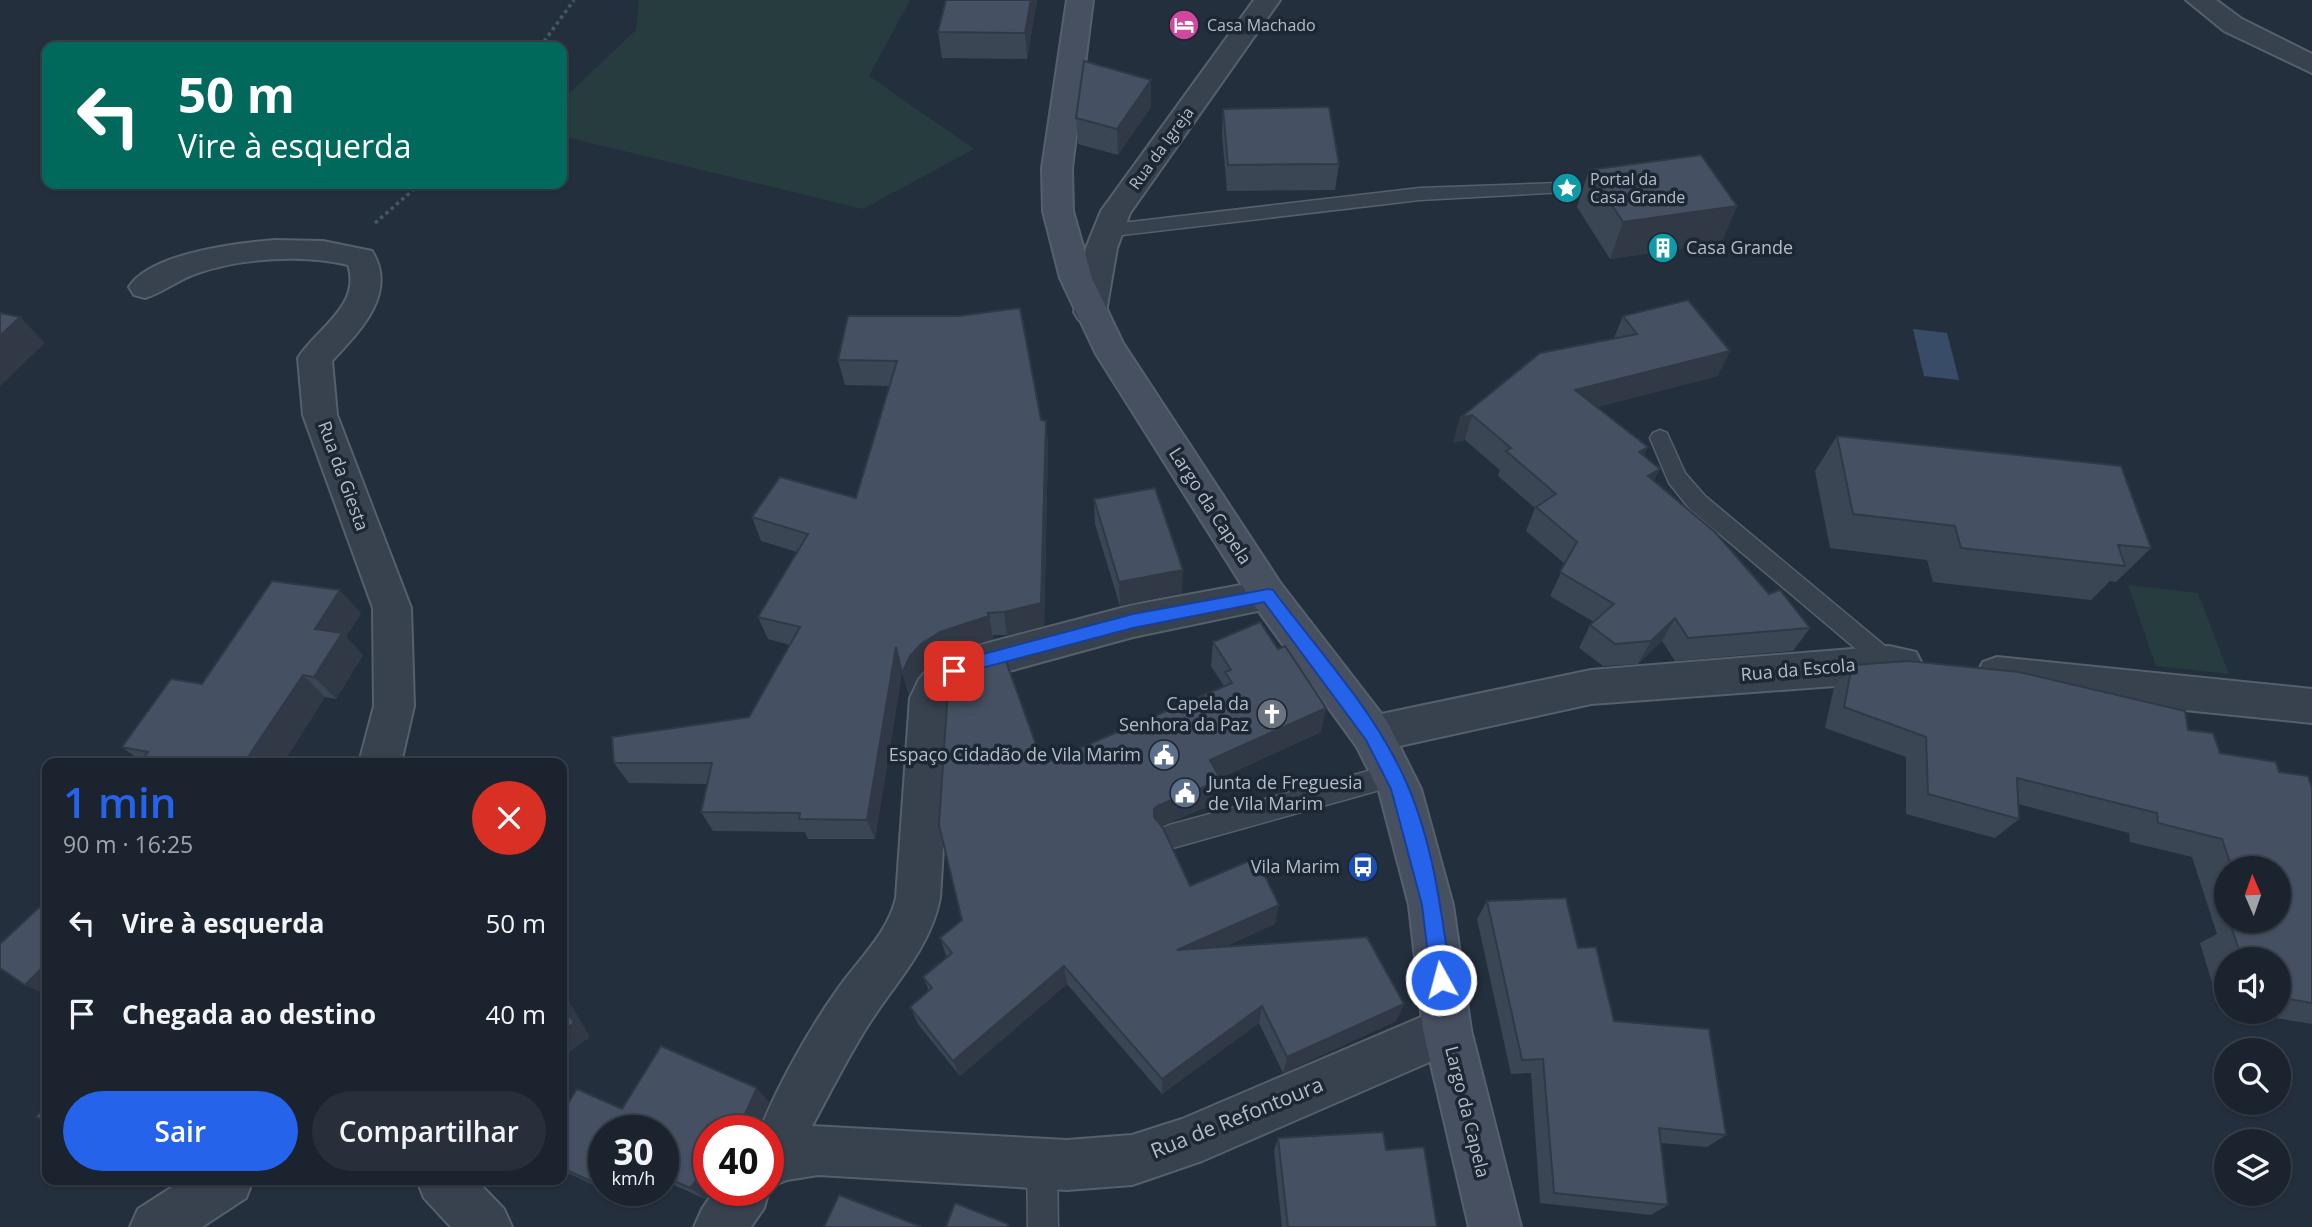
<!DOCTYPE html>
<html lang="pt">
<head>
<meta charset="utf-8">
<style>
  :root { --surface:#1b232e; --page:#282f3a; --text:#f1f3f6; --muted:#a0a4aa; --line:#39404a; --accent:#2563eb }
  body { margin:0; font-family:"Open Sans",sans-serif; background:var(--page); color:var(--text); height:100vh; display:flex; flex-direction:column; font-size:26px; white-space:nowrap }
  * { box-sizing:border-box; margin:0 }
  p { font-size:23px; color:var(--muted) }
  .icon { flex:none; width:38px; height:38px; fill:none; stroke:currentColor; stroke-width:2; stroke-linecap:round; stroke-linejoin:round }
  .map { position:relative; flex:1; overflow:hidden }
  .details { position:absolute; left:42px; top:758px; width:525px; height:427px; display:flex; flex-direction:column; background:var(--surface); border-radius:14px; box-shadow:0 2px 5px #0004,0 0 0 2px var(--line) }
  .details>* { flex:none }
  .guide { position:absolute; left:42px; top:42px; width:525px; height:147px; border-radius:14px; box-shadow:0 2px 5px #0004,0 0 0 2px var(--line); background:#00695c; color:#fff; overflow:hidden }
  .needle { width:46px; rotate:358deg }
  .tools { position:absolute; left:2214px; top:856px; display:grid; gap:14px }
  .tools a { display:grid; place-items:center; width:77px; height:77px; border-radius:50%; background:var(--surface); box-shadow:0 2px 5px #0004,0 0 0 2px var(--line); font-size:35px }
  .speed { position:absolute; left:588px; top:1115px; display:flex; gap:14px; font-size:35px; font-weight:700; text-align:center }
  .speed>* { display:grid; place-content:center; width:91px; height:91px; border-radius:50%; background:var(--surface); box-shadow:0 2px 5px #0004,0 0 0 2px var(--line); line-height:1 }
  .speed small { font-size:18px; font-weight:400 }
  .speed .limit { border:10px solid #d22; background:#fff; color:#111 }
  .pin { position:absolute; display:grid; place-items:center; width:60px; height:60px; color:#fff; margin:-30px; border-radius:14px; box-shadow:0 4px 10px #0006 }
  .me { position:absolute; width:77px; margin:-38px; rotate:353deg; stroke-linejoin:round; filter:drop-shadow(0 0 5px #0008) }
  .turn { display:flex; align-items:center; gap:24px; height:147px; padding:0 21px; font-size:32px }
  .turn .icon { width:91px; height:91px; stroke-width:2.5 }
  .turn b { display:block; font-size:49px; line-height:60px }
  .round { display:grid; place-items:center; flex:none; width:74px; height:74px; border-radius:37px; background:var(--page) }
  .head { display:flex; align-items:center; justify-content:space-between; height:119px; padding:0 21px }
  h1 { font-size:42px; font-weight:600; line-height:52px; color:var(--accent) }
  .action { display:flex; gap:14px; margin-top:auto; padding:14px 21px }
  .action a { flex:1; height:80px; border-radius:42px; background:var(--accent); color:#fff; font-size:28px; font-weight:600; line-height:80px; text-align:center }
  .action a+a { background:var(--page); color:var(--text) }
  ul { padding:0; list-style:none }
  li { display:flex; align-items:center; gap:21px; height:91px; padding:0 21px }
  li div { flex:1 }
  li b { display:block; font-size:26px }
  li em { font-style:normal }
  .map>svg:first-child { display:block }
</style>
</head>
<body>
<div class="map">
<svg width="2312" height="1227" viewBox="0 0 2312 1227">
  <rect width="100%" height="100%" fill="#242f3e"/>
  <!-- green -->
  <path fill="#263c3f" d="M639,0h271l-41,76 105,73 -111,60 -301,-73v-36l74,-70z
    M2128,585l70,8 31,81 -73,-8z"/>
  <!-- water -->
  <path fill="#394c67" d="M1913,329l34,4 12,47 -35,-4z"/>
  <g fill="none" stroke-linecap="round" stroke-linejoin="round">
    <!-- lane casing -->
    <g stroke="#565f6c" stroke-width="3">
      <path id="lane" d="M1560,183l9,5 -3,4 -146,8 -315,37 -9,-6 9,-6 315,-37z
        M1660,430l7,3 18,40 20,23 192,160 4,7 -4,7 -8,3 -8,-3 -192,-162 -20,-25 -19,-45 3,-5z
        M1394,764l9,3 3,8 -3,8 -9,3 -225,63 -9,-4 -4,-8 4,-8 9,-4z
        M1042,1148l10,5 5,10 1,64h-30l-1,-64 5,-10z"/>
    </g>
    <!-- street casing -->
    <g stroke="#565f6c" stroke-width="4">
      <path id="street" d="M1254,0h26l-150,213 -13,35 -11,64 -5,8 -11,3 -11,-3 -5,-8 12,-64 15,-37z
        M2186,0h30l26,19 70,35v19l-88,-42z
        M275,240l48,1 49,10c26,42 -12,80 -40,110l5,54 74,193 3,98 -13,57h-42l15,-57 -1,-98 -70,-193 -5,-57c18,-29 64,-53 50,-93 -45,-11 -106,-7 -150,8 -19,6 -34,19 -53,25l-11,-3 -5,-8c21,-34 109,-44 146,-47z
        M1268,580l13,4 6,11 -6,11 -148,31 -153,42 -17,8 -11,10 -12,201c-10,51 -46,86 -73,129 -20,32 -37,66 -55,99l255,14 65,-5 50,-16 265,-113 17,7 7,17 -7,17 -262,114 -70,24 -65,5 -249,-15 -31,5 -17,7 -6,21 -13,19h-57l8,-18 13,-19h53v-60h-8c18,-45 47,-97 75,-137 20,-30 53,-59 61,-95l14,-200 9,-19 10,-11 18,-11 29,-11 157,-41z
        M1889,646l27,6 6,12 -6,12 -14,5 -311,23 -219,48 -15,-5 -6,-13 6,-13 15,-5 219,-46z
        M1997,657l315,32v34l-315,-32 -14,-5 -6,-12 6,-12z
        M183,1180h70l-7,18 -44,29h-72l8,-18z
        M417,1180h59l28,29 8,18h-61l-27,-29z"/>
    </g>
    <!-- secondary casing -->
    <g stroke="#565f6c" stroke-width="4">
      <path id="secondary" d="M1067,0h26l-21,168 1,43 19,67 31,65 158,241 106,137 34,68 32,116 18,125 50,197h-52l-46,-197 -14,-125 -30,-114 -22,-44 -102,-141 -159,-252 -36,-76 -17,-67 -1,-43z"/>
    </g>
    <!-- path -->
    <path stroke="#44595c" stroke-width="3.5" stroke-dasharray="3.5 3.5" stroke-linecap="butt" d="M540,47l34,-47
      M375,223l45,-39"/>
    <!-- lane -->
    <use href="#lane" fill="#38414e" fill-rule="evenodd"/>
    <!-- street -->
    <use href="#street" fill="#38414e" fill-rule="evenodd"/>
    <!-- secondary -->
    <use href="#secondary" fill="#465061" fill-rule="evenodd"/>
  </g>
  <!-- wall -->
  <path fill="#3b4654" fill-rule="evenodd" d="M1037,0l-10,59 -85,-1 -4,-26z
    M1151,80v27l-33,48 -40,-11 -2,-26z
    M1223,109l116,55 -4,26 -108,1 -5,-56z
    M1589,170l148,36 -16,37 -111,16 -33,-52z
    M848,316l193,104 5,1 2,25 -4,180 -37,9h-14v4l-47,16 -19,11 -10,12 -8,17 -7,-23 -27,167h-67l-3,-7 -92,-1 -12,-19 6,-28 -78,-1 -15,-20 135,-46 41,-72 -22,-6 -10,-22 39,-65 -36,-11 -9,-24 104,-19 34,-112 -45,-1 -7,-25z
    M1623,316l95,60 -121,31 47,49 10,25 115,113 41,34 -17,23 -118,10 -13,-20 -24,23 -35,2 -24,-18 11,-23 4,-3 -44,-26 15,-32 -39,-33 9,-23 -37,-32 2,-6 -35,-30 -12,3 7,-25 154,-80z
    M1837,436l314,112 -35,34 -6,-1 -19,19 -158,-18 -6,-22 -97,-12 -15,-77z
    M1094,499l88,94 -62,13 -25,-82z
    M361,613l-15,24 17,18 -27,44 -11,-2 -42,66h-143l1,-2 -19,-14 80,-63z
    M1213,642l108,90 -101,46 1,2 -2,22 -58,24 29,60 85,38 -51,23 180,57 -8,17 -113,52 -24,-50 -97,71 -95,-110 -107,92 -42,-52 -8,-17 19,-16 -6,-14 24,-19 -7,-20 22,-18 81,-156 181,-78 -13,-20z
    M1852,665l336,65 32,23 59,19 33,16v236l-74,-12h40v-53h-52v51l-6,-1 -20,-66 17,-9 -25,-77 -62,-15 -1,-9 -111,-29 1,15 -24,19 -89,-24v-57l-81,-29 9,-41zM2226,868h52v52h-52z
    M1487,901l91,47 36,73 112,114 -19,12 -46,-4 7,62 -17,10 -111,-12 -9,-130 -20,1 -34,-155z
    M769,1102l-11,27 -49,1v60l-4,9 -42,-19v-50h-59v60l-42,-20v-57z
    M1278,1138l108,12 51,77h-155l-8,-76z
    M605,1190h36l-8,13z"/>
  <!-- shaded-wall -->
  <path fill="#303945" d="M1031,0h6l-10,59 -2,-26z
    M1151,80v27l-33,48 -1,-26z
    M1737,206l-16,37 -111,16 13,-37z
    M20,317l25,26 -45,43v-50z
    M1730,351l-12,25 -152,39 9,-25z
    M1472,415l-7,25 -12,3 7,-25z
    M1046,421l2,25 -4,180 -37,9 -3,-23z
    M1648,447l-12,25 3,-20z
    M1660,469l-12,24v-17z
    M1183,570l-1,23 -62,13 -1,-24z
    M340,590l21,23 -15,24 17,18 -27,44 -22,-22 1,-48z
    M989,616l4,23 -47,16 -19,11 -10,12 -8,17 -7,-22 8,-17 11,-12 19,-12z
    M1675,618l-13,23 -24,23 13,-23z
    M896,647l6,22 -27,170 -8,-19z
    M303,675l22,22 -42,66h-39z
    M1326,708l-5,24 -113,51 2,-23z
    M1221,780l-2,22 -60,25 -5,-10v-8l5,-4z
    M1279,905l-4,19 -99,44 1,-18z
    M47,963v32l-22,-10z
    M1064,966l3,18 -107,92 -7,-15z
    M562,989l28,48 -28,20z
    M1404,1004l-8,17 -113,52 4,-16z
    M1262,1006l-3,17 -97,71v-15z
    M757,1088l12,14 -11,27v1h-18l4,-14z
    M700,1176l9,7v7h4l-8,9 -15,-11z
    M616,1190h25l-8,13 -18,-11z"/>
  <!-- building -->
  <path fill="#455162" stroke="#303945" stroke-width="2" d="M946,0h85l-6,33 -87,-1z
    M1084,61l67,19 -34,49 -41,-11z
    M1329,107l10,57 -111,1 -5,-56z
    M1701,155l36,51 -114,16 -34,-52z
    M1688,300l42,51 -155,39 73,57 -9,5 21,17 -12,7 67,56 54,62 11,-4 30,38 -122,10 -13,-20 -24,23 -36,3 -25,-19 24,-21 -54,-32 17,-30 -41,-35 20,-13 -50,-43 5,-3 -39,-33 -12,3 80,-65 97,-19 -14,-18z
    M1020,308l21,112 5,1 -5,182 -37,9 -16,1 1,3 -49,16 -19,12 -11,12 -8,17 -6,-26 -29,173 -68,-1 1,-6 -99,-1 11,-49h-98l-2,-26 137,-20 51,-90 -42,-10 50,-83 -56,-17 28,-40 76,21 41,-137 -59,-1 10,-44h110z
    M0,313l20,4 -20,19z
    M1837,436l284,30 30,82 -33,-3 7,21 -164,-18 -6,-22 -102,-12z
    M1155,488l28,82 -64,12 -25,-83z
    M272,581l68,9 -25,39 27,4 -28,44 -11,-2 -59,88h-104l8,-11 -26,-5 49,-68 31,5z
    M1260,622l18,27 7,-3 41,62 -116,52 11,20 -62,25 -5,4v8l9,11 27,58 66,-28 23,47 -102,45 190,-13 37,67 -117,53 -25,-51 -100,73 -98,-113 -111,95 -43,-54 22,-19 -9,-11 29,-24 -12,-15 22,-18 -23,-95 10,-151 10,-9 17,-8 26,-7 41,114 189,-81 -7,-11 6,-2 -18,-28z
    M1908,661l111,11 166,39 3,19 25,3 7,20 56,9 3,10 29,4 4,12v215l-34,-6v-38h-36l-11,-33 22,3 -3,-9h28v-52h-46l-10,-29 -64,-16 -1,-10 -140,-35 2,41 -91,-25 -2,-57 -82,-30 8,-42z
    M1566,898l12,50 18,-1 18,74 95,8 17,106 -67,-7 9,77 -114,-12 -11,-134 -21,1 -35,-159z
    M47,900v63l-22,22 -25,-17v-24z
    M562,1003l12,20 -12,8z
    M661,1046l96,42 -13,28 2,4 -6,10h-31v46h-9l-10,12 -27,-12v-46h-59v57l-42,-19v-55l15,-24 45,20z
    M47,1103v19l-11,-5z
    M1383,1132l3,18 38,-3 13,80h-149l-10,-89z
    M839,1195l83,32h-98z
    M955,1203l53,21v3h-62z"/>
  <!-- route -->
  <path fill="#2563eb" stroke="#184099" stroke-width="2" d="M1268,589l5,1c41,55 90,108 122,169 36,66 46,147 56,221l-3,7 -7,2 -7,-2 -3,-7 -9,-75 -31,-116 -25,-49 -102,-138 -131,26 -155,41 -24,9 -6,-2 -2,-5 2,-5 28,-10 157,-42z"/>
  <!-- icons -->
  <defs>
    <g id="hotel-disc" transform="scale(1.575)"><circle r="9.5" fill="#d1479c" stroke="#1d2633"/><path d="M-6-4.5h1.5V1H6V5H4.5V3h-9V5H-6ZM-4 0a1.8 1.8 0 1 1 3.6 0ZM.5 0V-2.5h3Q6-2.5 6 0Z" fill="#fff"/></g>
    <g id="sight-disc" transform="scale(1.575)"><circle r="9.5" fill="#0f9aa8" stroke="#1d2633"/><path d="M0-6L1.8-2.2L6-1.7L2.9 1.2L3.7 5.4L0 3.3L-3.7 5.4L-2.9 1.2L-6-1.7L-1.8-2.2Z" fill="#fff"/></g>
    <g id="building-disc" transform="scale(1.575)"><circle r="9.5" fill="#0f9aa8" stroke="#1d2633"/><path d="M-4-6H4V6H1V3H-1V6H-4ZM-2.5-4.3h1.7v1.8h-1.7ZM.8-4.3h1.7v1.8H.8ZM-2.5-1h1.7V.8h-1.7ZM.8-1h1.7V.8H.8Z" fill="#fff"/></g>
    <g id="church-disc" transform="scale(1.575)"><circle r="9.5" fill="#6b7280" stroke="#1d2633"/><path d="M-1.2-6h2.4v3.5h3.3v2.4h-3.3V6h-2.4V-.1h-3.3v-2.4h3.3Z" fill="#fff"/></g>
    <g id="civic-disc" transform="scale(1.575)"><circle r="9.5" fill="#5c6f8a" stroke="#1d2633"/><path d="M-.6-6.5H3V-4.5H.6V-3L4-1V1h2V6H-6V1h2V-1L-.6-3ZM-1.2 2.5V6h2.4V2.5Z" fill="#fff"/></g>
    <g id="bus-disc" transform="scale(1.575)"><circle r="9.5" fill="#1a4fb4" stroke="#1d2633"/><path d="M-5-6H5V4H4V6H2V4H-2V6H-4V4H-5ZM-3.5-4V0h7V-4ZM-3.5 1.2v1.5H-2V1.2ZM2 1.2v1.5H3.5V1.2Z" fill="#fff"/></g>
  </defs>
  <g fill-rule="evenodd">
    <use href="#hotel-disc" x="1184" y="25"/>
    <use href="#sight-disc" x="1567" y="188"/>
    <use href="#building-disc" x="1663" y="248"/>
    <use href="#church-disc" x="1272" y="714"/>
    <use href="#civic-disc" x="1164" y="755"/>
    <use href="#civic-disc" x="1185" y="793"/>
    <use href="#bus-disc" x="1363" y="867"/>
  </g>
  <g text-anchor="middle" stroke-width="7" stroke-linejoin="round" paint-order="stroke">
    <!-- far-poi labels -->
    <g font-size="16" fill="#b4bcc9" stroke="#1d2633" text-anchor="start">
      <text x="1207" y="31">Casa Machado</text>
      <text x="1590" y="185">Portal da<tspan x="1590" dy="18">Casa Grande</tspan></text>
    </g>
    <!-- far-street labels -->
    <g font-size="16" fill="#b4bcc9" stroke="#1d2633">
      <text transform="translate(1161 148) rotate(-54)" y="6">Rua da Igreja</text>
    </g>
    <!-- poi labels -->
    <g font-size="18" fill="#b4bcc9" stroke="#1d2633" text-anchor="end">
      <text x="1686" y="254" text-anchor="start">Casa Grande</text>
      <text x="1249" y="710">Capela da<tspan x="1249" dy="21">Senhora da Paz</tspan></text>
      <text x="1141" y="761">Espaço Cidadão de Vila Marim</text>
      <text x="1208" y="789" text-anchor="start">Junta de Freguesia<tspan x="1208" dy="21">de Vila Marim</tspan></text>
      <text x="1340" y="873">Vila Marim</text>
    </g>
    <!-- street labels -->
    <g font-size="18" fill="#b4bcc9" stroke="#1d2633">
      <text transform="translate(343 476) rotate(70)" y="6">Rua da Giesta</text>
      <text transform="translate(1210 506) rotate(57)" y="6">Largo da Capela</text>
      <text transform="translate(1798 670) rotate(-5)" y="6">Rua da Escola</text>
      <text transform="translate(1467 1112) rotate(76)" y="6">Largo da Capela</text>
    </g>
    <!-- near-street labels -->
    <g font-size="21" fill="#b4bcc9" stroke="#1d2633">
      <text transform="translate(1237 1118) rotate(-22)" y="7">Rua de Refontoura</text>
    </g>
  </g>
</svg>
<div class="tools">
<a><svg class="needle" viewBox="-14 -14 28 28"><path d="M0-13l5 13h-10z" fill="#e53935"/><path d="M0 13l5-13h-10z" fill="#a0a4aa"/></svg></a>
<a><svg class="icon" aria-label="sound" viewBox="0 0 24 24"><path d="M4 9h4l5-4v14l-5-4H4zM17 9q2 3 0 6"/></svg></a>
<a><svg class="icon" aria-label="search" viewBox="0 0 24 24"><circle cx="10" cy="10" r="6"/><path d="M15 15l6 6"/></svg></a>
<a><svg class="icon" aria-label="layers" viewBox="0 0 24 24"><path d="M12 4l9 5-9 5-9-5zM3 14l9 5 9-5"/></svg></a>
</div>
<div class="speed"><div>30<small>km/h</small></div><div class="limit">40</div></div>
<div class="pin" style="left:954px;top:671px;background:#d93025"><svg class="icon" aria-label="arrive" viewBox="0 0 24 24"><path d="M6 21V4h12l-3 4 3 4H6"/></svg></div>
<svg class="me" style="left:1441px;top:980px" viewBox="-20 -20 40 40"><circle r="17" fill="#2563eb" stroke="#fff" stroke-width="3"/><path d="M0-11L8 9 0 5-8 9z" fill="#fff"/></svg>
<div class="guide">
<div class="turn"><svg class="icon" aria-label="left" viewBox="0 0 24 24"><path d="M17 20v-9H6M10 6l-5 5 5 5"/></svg><div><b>50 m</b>Vire à esquerda</div></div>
</div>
<section class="details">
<div class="head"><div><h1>1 min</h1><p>90 m · 16:25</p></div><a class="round" style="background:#d93025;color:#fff"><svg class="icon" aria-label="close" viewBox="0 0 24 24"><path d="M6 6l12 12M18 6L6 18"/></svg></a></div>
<ul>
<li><svg class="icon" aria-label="left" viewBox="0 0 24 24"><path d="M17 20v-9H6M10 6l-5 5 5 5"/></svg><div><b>Vire à esquerda</b></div><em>50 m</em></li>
<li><svg class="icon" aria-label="arrive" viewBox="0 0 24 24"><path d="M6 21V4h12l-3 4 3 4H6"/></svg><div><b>Chegada ao destino</b></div><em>40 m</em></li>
</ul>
<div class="action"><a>Sair</a><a>Compartilhar</a></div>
</section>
</div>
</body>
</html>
